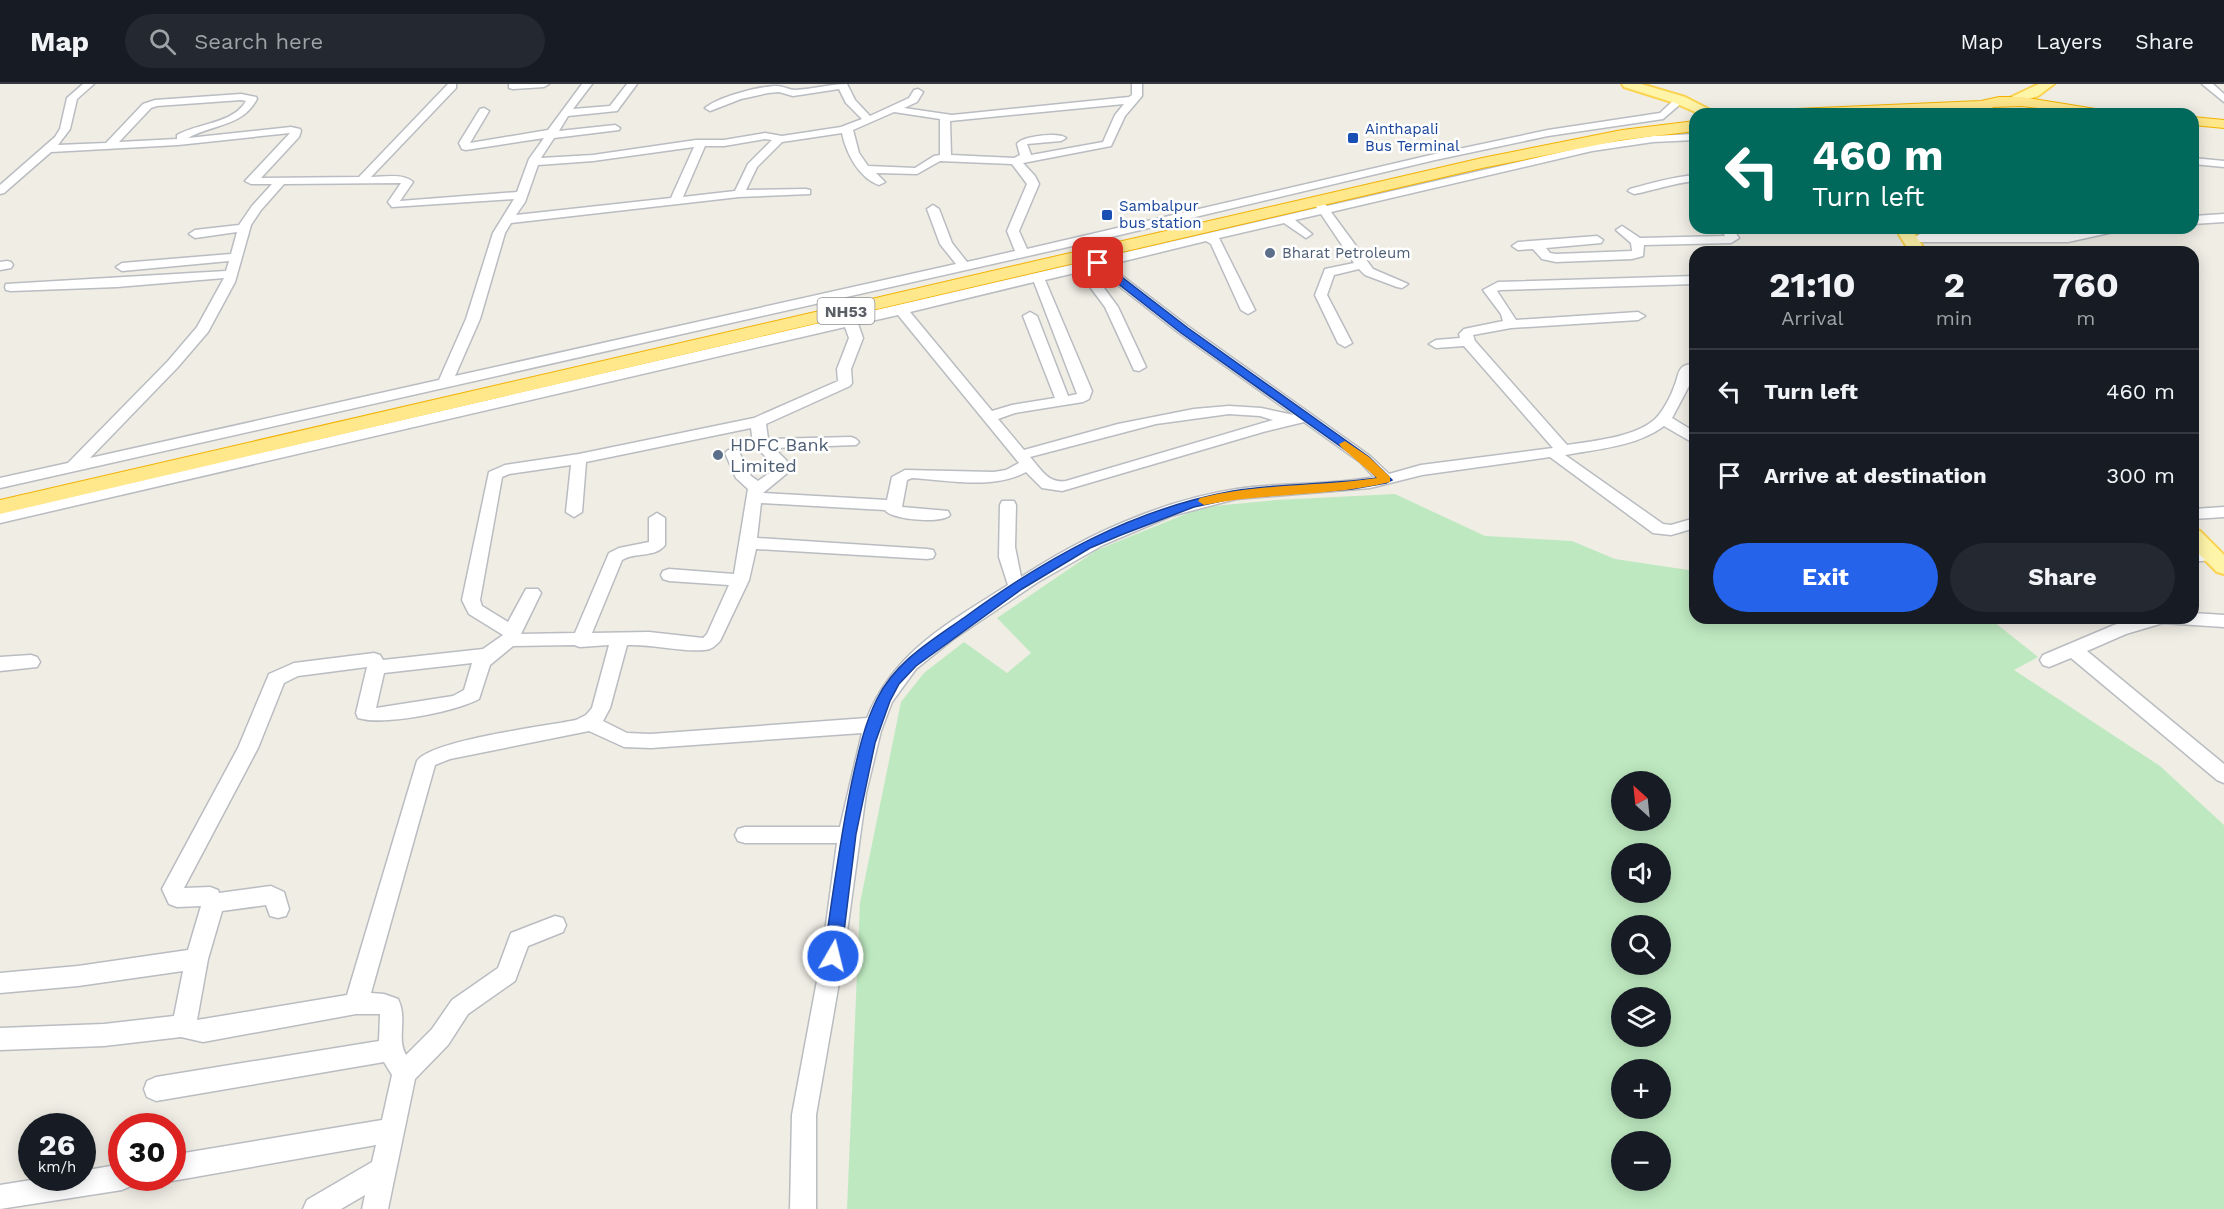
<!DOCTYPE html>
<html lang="en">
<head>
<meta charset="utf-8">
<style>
  :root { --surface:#171b24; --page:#242831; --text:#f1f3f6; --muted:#9ea1a6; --line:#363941; --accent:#2563eb }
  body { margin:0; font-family:"Work Sans",sans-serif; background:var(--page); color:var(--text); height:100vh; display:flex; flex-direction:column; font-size:22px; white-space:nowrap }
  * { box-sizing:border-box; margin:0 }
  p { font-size:20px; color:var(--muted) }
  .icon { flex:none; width:33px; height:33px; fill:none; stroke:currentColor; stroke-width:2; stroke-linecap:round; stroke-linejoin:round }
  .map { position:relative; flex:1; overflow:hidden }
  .side { position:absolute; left:1689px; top:162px; width:510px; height:378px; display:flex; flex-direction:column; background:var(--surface); border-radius:18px; box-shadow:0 3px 15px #0003 }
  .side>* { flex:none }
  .top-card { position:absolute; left:1689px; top:24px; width:510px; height:126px; border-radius:18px; box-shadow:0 3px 15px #0003; background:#00695c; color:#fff; overflow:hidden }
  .needle { width:39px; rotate:333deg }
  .tools { position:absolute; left:1611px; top:687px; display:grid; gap:12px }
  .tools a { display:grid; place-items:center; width:60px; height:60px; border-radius:50%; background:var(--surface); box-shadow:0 3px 15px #0003; font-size:30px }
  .speed { position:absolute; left:18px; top:1029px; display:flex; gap:12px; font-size:30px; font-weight:700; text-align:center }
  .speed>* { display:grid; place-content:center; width:78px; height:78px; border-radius:50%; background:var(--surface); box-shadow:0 3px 15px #0003; line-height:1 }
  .speed small { font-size:15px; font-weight:400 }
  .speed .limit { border:9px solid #d22; background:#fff; color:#111 }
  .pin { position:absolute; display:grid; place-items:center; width:51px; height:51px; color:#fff; margin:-26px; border-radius:12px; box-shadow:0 3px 9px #0006 }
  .me { position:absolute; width:66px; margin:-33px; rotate:8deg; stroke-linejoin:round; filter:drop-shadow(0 0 4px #0008) }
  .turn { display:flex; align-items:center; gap:21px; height:126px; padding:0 24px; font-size:27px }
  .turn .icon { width:78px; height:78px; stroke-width:2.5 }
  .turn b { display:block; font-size:42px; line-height:51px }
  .eta { display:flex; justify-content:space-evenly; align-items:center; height:102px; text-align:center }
  .eta b { font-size:36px; font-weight:700; line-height:42px }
  .button { display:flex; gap:12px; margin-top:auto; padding:12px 24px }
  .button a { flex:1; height:69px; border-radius:36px; background:var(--accent); color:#fff; font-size:24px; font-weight:700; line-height:69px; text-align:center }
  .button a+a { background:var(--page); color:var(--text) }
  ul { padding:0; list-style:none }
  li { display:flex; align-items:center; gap:18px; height:84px; padding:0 24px; border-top:2px solid var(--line) }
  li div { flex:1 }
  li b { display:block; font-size:22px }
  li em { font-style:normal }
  header { display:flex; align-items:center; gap:36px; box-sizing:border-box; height:84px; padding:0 30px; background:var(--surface); border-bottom:2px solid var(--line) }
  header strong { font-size:28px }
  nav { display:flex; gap:33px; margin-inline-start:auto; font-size:21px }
  .search { width:420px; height:54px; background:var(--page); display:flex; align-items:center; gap:15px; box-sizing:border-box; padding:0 21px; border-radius:33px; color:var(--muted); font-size:22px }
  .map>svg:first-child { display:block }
</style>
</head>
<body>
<header>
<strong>Map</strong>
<div class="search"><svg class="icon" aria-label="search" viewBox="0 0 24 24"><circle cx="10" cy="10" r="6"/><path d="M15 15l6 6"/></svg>Search here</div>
<nav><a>Map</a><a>Layers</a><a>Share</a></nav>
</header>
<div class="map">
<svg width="2224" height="1125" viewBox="0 0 2224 1125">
  <rect width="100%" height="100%" fill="#efede4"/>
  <!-- green -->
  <path fill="#bee9c0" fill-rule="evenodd" d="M1395,410l90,42 87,5 43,18 80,12v47h294l49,39 -24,13 146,96 64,59v384h-1377l13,-306 41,-201 23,-29 40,-31 43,31 24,-20 -34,-35 100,-68 106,-43 73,-7zM1622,698h38v38h-38zM1622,770h38v38h-38zM1622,842h38v38h-38zM1622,914h38v38h-38zM1622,986h38v38h-38zM1622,1058h38v38h-38z"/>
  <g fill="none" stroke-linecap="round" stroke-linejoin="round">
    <!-- minor casing -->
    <g stroke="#b9bcc1" stroke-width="3">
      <path id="minor" d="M83,0h11l-17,15 -7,30 -12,16 48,-2 37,-39 12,-4 86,-6 15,3 1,2c-15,28 -44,25 -69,39l103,-11 9,2 1,2 -2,6 -38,41 98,-1 89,-93h8v4l-85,89c13,0 32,-4 42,5l-13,19 117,-9 12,-33 15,-21 -78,12 -4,-1 -3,-6 21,-34 4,-1 5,3 -19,32 78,-13 34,-46h10l-19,25 37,-3 17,-22h10l-20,27 -49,5 -9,15 56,-6 5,3 -1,2 -65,8 -13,20 52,-3 103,-15h28l41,-7 17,3 59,-9 21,-8 -16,-16 -7,-14 -46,7 -14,-4 -11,1 -27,6 -31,12 -5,-3c13,-11 54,-22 72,-22 6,0 12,4 18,4 18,-1 35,-6 52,-6l8,16 15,16 39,-18 5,-8 4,-1 5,3 -6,10 -13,6 48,7 177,-18 3,-2v-11h10v12l-17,20 -14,30 -88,17 12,13 4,8 -20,47 8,18 408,-95 113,-24 112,-17 16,-15 9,2 -22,19 -115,17 -113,24 -345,82 -1090,246v-10l68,-15 100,-102 29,-34 27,-49 -107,9 -106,4 -5,-1 -1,-3 1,-3 220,-13 3,-10 -107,10 -6,-4 6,-4 109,-9 6,-22 -42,6 -6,-4 6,-4 44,-5 13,-19 20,-22h-21l-6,-3 45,-48 -112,12 -127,7 -47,41 -4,1v-9l55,-48 5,-8 7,-31zM241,16l5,1c-13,23 -48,22 -69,34v4l-58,3 32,-34 6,-2zM1124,20l-9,11 -12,27 -72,13 -4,-11 34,-3 5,-3c-7,-6 -44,-2 -49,6l3,11 -6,3 -63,-3 -1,-34zM894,28l46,7v36l-6,1 -19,12 -47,-2 -9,-13 -6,-23zM842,49c4,20 17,45 37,52l6,-3 -9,-9 41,1 23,-13 72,3 15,20 -20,47 8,20 -48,11 -15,-19 -13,-34 -6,-4 -6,4 13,35 16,20 -501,112 25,-57 25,-86 6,-10 228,-26 71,-3v-4l-4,-1 -60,1 11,-23 25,-25zM765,55l7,1 -24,24 -13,27 -52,6 22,-51h19zM694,63l-23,51 -155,17 9,-13 13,-37 55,-4zM401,99l-13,19 4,5 122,-8 -21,34 -27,86 -27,61 -349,78 88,-91 30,-35 27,-50 16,-57 10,-15 23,-26z
        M509,0h40l-5,3 -31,2 -4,-1z
        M2202,0h11l11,10v8z
        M1695,50v6l-42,2 -61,9 -261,61 42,57 35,15 -6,4 -5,-1 -32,-12 -6,-6 -25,6 -7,20 25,48 -7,4 -7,-4 -23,-48 10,-26 29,-6 -33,-49 -26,6 17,14 -6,4 -22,-15 -65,15 36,72 -7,4 -7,-4 -30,-66 -5,-3 -98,24 81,62 181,129 19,18 32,-9 132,-17 -89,-102 -28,2 -7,-4 7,-4 24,-2 -1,-4 5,-5 39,-8 -2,-7 -18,-24 15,-8 197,-6v8l-195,6 -3,1 19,29 122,-8 7,4 -7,4 -127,8 -38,7 2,6 92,104c26,-4 73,-8 91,-29 6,-7 13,-20 16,-29 6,-13 2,-23 21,-23v8l-4,1 -2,13 -17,32 23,14v12l-31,-18c-27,20 -65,23 -99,29l98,69 8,1 24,-7v10l-24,7 -18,-2 -103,-76 -128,18 -52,13 -134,11 -65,17 -68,29 -65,37 -86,58 -36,29 -24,33 -11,29 -15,62 -22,161 -28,161v94h-26l2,-94 30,-161 15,-111h-92l-7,-2 -3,-6 3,-6 7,-2h95l22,-94 -211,15 -27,-1 -35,-16 -139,28 -15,6 -64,228 13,1 14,5c10,20 -2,39 8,56l26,-26 20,-29 46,-32 13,-35 44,-17 8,2 3,7 -3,7 -35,14 -13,35 -47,33 -20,31 -33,34 -27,130h-26l3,-14 -24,14h-38l4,-9 65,-38 4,-17 -204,36 -8,-3h8v-23l210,-35 10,-45 -8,-13 -228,39 -9,-4 -3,-8 3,-8 9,-4 223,-36 1,-27h-24l-153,28 -22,-5 -77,9 -104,4v-22l104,-4 70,-8 9,-45 -105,15 -78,7v-20l78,-7 110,-16 13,-44 -24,1 -8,-3 -7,-15 76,-141 31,-74 25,-11 80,-10 6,2 3,5 100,-11 20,-14 -34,-21 -7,-14 27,-128 16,-7 74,-11 175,-36 84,-37 -1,-12 12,-31 -4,-11 -845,196v-10l1317,-305 -3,-4 6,-4 7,6 265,-61 61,-9zM1096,184l83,65 115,82 -33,-7 -32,-2 -35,3 -76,15 -94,26 -26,-31 17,-6 68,-11 6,-3 3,-8 -47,-111 34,-8 26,35 29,63 5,1 7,-4 -28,-60 -28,-38zM1034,198l43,112 -9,2 -31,-80 -7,-4 -7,4 32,82 -43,7 -20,6 -82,-99zM898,231l121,148 -13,7 -12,2 -89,-2 -13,7 -5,23 -124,-7 28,-23 -5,-10 -12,-12 82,-3 3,-3 -3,-3 -5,-2 -83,2 -2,-15 84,-38 2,-3 -1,-14 12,-31 -5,-14zM1229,330l31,2 13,4 -207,61c-18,3 -25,-12 -36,-24l126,-33zM1304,338l56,40 14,15c-45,9 -92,5 -137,12 -77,12 -151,46 -216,88l-6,-30 1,-42 -2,-4h-12l-2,4 -1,52 9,28c-58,37 -114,66 -141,133l-216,16 -24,-1 -24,-12 7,-13 17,-63c25,-1 55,7 77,5 7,0 11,-4 16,-9l29,-61 7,-31 171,10 6,-1 2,-4 -2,-4 -6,-1 -170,-11 4,-35 124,7c6,10 58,14 65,5l-2,-4 -46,-4 5,-27 5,-2c36,2 81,12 114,-6l16,16 20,3 201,-59zM751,344l2,16 21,21 1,4 -17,12 -7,-5 -13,-26h-10l-3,3 11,25 12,11 -14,85 -65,-5 -6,2 -2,4 2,4 6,2 60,4 -22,49 -4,4 -54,-6 -57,1 30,-73c13,-8 33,-2 43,-15v-27l-8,-5 -8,5v24l-30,6 -10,5 -34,80 -54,1 20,-41 -3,-4h-12l-18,33 -26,-16 -2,-6 22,-123 7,-3 62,-9 -5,47 8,5 8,-5 4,-50zM574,561l6,2 29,-2 -17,63 -6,7 -10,5c-29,6 -145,20 -159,41l-70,234 -150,25 11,-61 14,-48 44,-6 4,11 8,2 8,-2 3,-7 -5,-17 -13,-6 -52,7 -1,-3 -8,-3 -26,1 74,-140 26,-65 14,-7 69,-9 -11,46 2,5c26,8 96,-6 121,-19l11,-34 23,-19zM472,579l-8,27 -11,6 -77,12 8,-35z
        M2193,74l31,3v6l-31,-3z
        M1695,91v6c-21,2 -40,9 -61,13l-6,-3 2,-2c22,-6 42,-12 65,-14z
        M2224,130v8l-31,2v-8z
        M1622,142l18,12 85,-2 -3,-5 2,-3h14l-3,4 4,6 -8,5 -87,2 -1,11 -11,3 -76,3 -14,-3 -9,-10 -15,1 -6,-4 6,-4 79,-6 6,4 -2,3 -55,5 4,5 6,1 76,-3 -1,-8 -15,-13z
        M2097,144h23l-2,3 -50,11h-148l-6,-4 6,-4h148z
        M7,177l4,1 2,3 -2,3 -11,2v-8z
        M2224,423v10l-31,2v-10z
        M2212,466l6,1 2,4 -2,4 -25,3v-10z
        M2193,529l31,2v12l-61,-4 -37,11 -39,17 137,113v19l-7,-3 -146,-122 -22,9 -6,-2 -3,-5 3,-5 71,-30 24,-7h55z
        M31,571l6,2 3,5 -3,5 -37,4v-14z
        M122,1080v14h13l-4,8 -9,4 -122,19v-24l44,-7h38v-7z"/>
    </g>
    <!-- major casing -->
    <g stroke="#fbd351" stroke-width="4">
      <path id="major" d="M1622,0h19l44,13 33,17h-18l-25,-11 -51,-16z
        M2039,0h15l-16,12 -29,9 -6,-4z
        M1895,144h16l15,24h-16z
        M2193,445l7,2 24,24v19l-7,-2 -24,-24z"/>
    </g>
    <!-- highway casing -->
    <g stroke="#f3b200" stroke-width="2">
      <path id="highway" d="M1999,13h22l81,13 7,4h-61l-10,-6 -17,-2 -29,1 9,7h-18l-6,-4 -102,4h-110l7,-4 209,-9z
        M2193,33l31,3v8l-31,-3z
        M1695,37v10l-73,9 -140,28 -1482,346v-14l1482,-342 140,-28z"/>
    </g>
    <!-- minor -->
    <use href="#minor" fill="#fff" fill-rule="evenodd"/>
    <!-- major -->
    <use href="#major" fill="#fff5a9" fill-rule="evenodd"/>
    <!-- highway -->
    <use href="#highway" fill="#ffe78b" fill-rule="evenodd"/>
  </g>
  <!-- route -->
  <path fill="#2563eb" stroke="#184099" stroke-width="1.5" d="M1094,177h7l87,67 181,129 23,23 -6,3 -34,6 -117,9 -41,9 -73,28 -31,13 -68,41 -106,77 -17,18 -9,17 -15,42 -19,91 -15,122 -2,5 -6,2 -6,-2 -3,-5c8,-59 16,-117 28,-175 6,-27 12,-56 25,-82 19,-38 54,-58 88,-82 81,-59 168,-108 268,-126 47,-8 97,-6 144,-13l-16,-17 -180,-128 -87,-68z"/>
  <!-- slow -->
  <path fill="#f59e0b" d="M1345,357l24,16 21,20v5c-60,15 -124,10 -186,23l-6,-4 2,-3c58,-15 119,-11 177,-20l-36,-31 -2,-3z"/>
  <!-- markers -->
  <g fill="#1a4fb4" stroke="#fff" stroke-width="2">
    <rect x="1347" y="48" width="12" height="12" rx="3"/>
    <rect x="1101" y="125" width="12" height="12" rx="3"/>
  </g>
  <g fill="#5c6f8a" stroke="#fff" stroke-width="2">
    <circle cx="1270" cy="169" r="6"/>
    <circle cx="718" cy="371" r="6"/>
  </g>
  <g text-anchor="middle" stroke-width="5" stroke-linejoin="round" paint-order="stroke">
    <!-- far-transit labels -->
    <g font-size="15" fill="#164399" stroke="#fff" text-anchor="start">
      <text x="1365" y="50">Ainthapali<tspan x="1365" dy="17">Bus Terminal</tspan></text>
      <text x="1119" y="127">Sambalpur<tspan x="1119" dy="17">bus station</tspan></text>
    </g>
    <!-- far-service labels -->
    <g font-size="15" fill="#4e5e75" stroke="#fff" text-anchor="start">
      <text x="1282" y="174">Bharat Petroleum</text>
    </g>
    <!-- shield labels -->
    <rect fill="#fff" stroke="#8d9094" stroke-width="1.5" x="817.5" y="214" width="57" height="26" rx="4.5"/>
    <g font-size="16" font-weight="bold" fill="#5c6066">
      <text x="846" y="233">NH53</text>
    </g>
    <!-- service labels -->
    <g font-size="18" fill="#4e5e75" stroke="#fff" text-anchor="start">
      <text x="730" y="367">HDFC Bank<tspan x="730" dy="21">Limited</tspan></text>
    </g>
  </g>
</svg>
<div class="tools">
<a><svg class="needle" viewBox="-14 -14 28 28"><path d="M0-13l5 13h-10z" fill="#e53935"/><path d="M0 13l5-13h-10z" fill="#9ea1a6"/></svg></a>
<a><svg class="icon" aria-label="sound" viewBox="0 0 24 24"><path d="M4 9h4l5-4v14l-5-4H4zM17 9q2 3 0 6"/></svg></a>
<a><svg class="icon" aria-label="search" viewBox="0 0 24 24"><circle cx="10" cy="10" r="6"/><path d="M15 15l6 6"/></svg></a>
<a><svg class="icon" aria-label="layers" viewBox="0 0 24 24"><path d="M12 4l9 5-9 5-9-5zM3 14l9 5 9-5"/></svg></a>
<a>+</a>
<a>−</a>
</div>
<div class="speed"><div>26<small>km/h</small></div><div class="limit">30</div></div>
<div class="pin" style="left:1098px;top:179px;background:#d93025"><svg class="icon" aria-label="arrive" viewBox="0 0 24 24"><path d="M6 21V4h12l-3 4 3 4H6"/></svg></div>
<svg class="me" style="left:833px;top:872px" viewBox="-20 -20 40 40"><circle r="17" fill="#2563eb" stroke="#fff" stroke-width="3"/><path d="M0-11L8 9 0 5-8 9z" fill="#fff"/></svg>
<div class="top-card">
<div class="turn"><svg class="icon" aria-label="left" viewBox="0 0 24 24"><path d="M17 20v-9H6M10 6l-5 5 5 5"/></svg><div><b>460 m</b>Turn left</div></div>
</div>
<section class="side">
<div class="eta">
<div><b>21:10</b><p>Arrival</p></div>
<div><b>2</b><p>min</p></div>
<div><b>760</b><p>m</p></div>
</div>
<ul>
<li><svg class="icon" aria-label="left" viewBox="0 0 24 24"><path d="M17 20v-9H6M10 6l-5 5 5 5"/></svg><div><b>Turn left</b></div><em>460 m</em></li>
<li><svg class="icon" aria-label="arrive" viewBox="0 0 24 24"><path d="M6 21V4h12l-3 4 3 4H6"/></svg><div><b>Arrive at destination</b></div><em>300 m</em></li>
</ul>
<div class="button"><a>Exit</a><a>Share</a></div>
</section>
</div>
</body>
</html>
